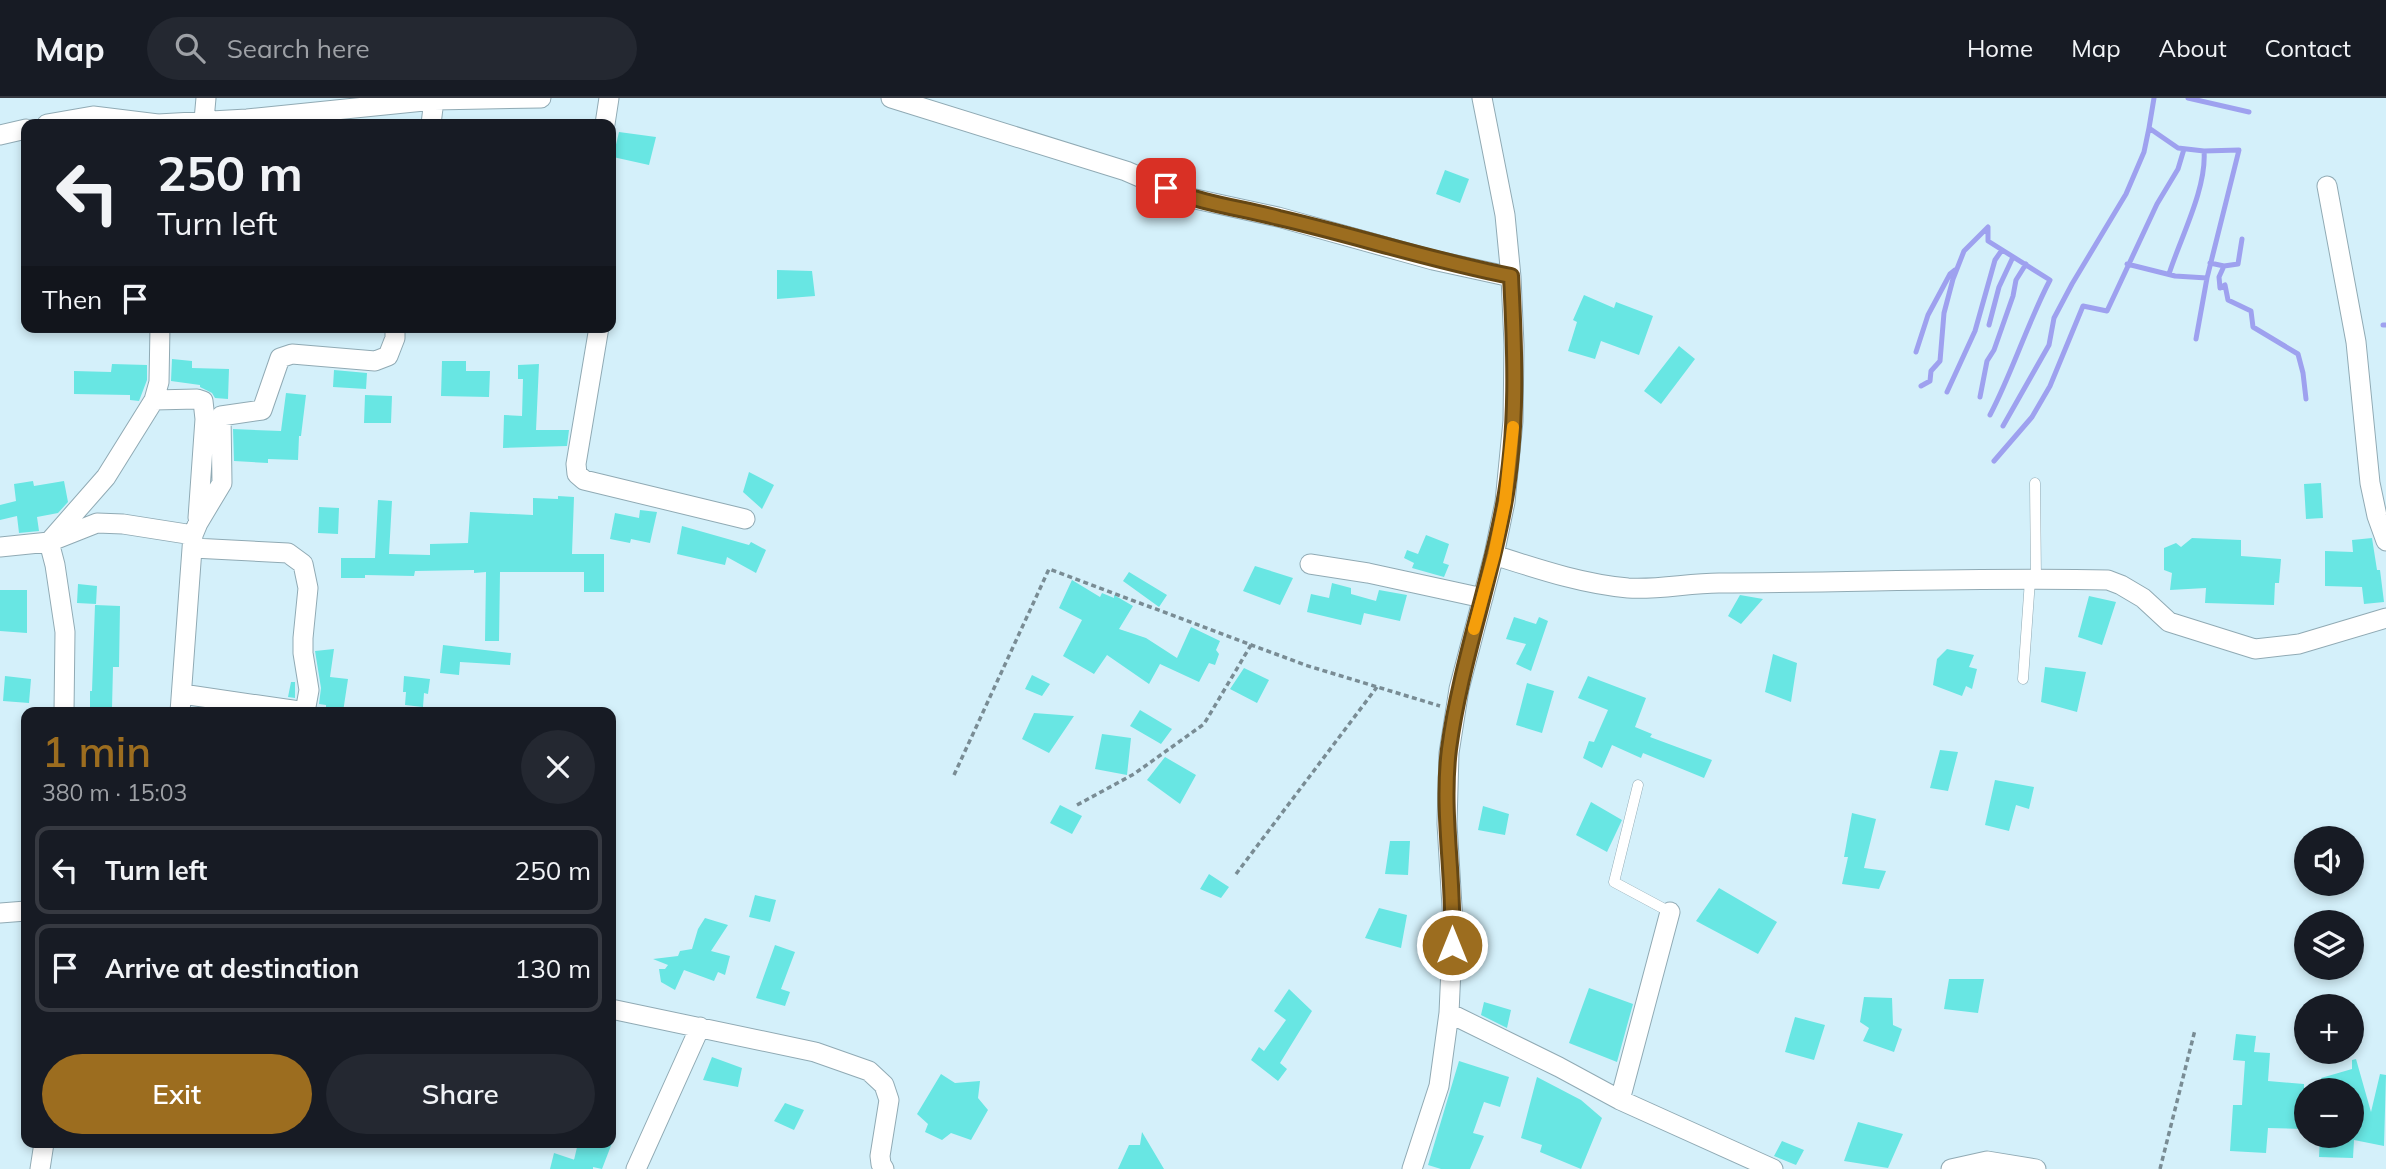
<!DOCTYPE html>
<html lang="en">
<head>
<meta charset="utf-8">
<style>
  :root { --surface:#171b24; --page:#242831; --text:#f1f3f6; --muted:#9ea1a6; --line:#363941; --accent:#9c6d1f }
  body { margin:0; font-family:Mulish,sans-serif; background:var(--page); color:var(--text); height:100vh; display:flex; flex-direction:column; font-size:26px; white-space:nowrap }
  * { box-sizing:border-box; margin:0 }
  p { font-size:23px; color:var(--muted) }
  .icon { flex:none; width:38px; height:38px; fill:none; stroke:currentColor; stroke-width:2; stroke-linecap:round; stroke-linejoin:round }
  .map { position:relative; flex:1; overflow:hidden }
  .drawer { position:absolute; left:21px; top:609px; width:595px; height:441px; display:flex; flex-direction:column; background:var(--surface); border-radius:14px; box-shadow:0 4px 10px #0003 }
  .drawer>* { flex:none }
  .top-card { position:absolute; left:21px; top:21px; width:595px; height:214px; border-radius:14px; box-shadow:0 4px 10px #0003; background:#171b24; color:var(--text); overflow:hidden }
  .tools { position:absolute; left:2294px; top:728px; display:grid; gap:14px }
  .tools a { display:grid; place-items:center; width:70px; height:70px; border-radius:50%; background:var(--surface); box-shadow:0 4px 10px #0003; font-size:35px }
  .pin { position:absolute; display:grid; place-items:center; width:60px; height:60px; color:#fff; margin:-30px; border-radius:14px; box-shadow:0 4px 10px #0006 }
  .me { position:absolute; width:77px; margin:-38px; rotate:0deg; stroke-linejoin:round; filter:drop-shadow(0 0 5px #0008) }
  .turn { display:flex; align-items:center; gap:24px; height:147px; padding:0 21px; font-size:32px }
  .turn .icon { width:91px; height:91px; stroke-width:2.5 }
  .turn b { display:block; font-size:49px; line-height:60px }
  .then { display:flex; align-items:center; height:66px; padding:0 21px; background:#0003; gap:14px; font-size:26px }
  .round { display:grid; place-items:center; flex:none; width:74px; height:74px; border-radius:37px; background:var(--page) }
  .head { display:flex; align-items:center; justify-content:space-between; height:119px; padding:0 21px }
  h1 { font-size:42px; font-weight:600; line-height:52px; color:var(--accent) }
  .button { display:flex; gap:14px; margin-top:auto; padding:14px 21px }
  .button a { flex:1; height:80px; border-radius:42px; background:var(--accent); color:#fff; font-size:28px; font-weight:600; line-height:80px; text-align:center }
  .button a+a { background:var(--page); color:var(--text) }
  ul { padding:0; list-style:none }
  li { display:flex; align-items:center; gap:21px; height:88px; margin:0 14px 10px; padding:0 7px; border:4px solid var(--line); border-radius:14px }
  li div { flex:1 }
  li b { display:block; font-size:26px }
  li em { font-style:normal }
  header { display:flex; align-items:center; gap:42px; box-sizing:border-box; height:98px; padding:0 35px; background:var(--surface); border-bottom:2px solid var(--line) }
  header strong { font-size:33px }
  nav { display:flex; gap:38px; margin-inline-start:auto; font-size:24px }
  .search { width:490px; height:63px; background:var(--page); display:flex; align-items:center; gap:18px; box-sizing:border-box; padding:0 24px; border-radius:38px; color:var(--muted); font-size:26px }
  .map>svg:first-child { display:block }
</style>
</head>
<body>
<header>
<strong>Map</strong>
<div class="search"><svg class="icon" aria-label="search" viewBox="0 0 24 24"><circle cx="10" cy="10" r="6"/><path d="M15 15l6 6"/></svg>Search here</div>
<nav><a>Home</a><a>Map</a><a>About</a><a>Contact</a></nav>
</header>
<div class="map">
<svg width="2386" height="1071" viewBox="0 0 2386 1071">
  <rect width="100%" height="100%" fill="#d4f0fa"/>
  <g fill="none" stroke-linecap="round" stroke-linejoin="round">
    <!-- stream -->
    <path stroke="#9ea1ef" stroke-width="5" d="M2154,0l-5,30 29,20 26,3 35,-1 -32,128 -11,61
      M2188,0l61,14
      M2210,165l14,3 -5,11 1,11 5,-3 3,15 23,11 2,16 45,27 5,19 3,26
      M2127,166l48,12 32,2
      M2224,168l14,-2 4,-25
      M2169,176c11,-35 38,-86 35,-123
      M1989,227l10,-38 14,-30
      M2383,227h3
      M1916,254l12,-37 22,-41 5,-4
      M1921,288l9,-5 1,-10 9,-10 4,-48 9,-34 11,-28 24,-24v14l62,39c-23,44 -37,91 -60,135
      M1947,294l28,-61 20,-71 7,-10
      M1980,299l7,-36 7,-11 19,-54 3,-16 10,-16
      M2003,328l46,-81 5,-27 18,-34 54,-90 18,-42 5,-24
      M1994,363l38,-44 18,-31 33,-80 24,5 50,-107 21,-35 6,-20"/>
  </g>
  <!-- building -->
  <path fill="#68e6e3" d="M619,34l37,5 -7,28 -36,-8z
    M1445,72l24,9 -9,24 -24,-9z
    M777,172l35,1 3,25 -38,3z
    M1584,197l30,13 2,-6 37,14 -14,39 -38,-14 -6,18 -27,-8 9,-29 -4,-2z
    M1679,248l16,13 -34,45 -17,-13z
    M172,261l20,2v7l37,1 -1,30 -13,-1 -3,-5 -12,-6v-2l-29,-4z
    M442,263h24v10h24l-1,26 -48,-1z
    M112,266l35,1v15l-8,21 -9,-1v-5l-56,-1v-23l37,1z
    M539,266l-3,66h33l-2,16 -64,2 1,-33 18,1 1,-37h-5v-14z
    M334,272l33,3 -1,16 -33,-2z
    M286,295l20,2 -5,41h-2l-1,24 -30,-1v4l-34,-2 -1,-32 48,2z
    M365,297l27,1 -1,27h-27z
    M749,374l25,13 -12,24 -19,-17z
    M33,383l1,5 30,-5 4,21 -10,11 -21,4 2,14 -20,2 -2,-17 -17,4v-15l16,-4 -2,-17z
    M2321,385l2,35 -17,1 -2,-35z
    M558,398l16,1 -2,57h32v38h-20v-20h-84l-1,69h-14l1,-69 -12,1v-3l-59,1 -1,5 -49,-1v3h-24v-20h34l3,-58 14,1 -3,53 41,1v-11l38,-1 2,-31 63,3v-17l25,1z
    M319,409l20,1 -1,26 -20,-1z
    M640,412l17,2 -7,31 -19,-4 -1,4 -20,-4 5,-26 24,5z
    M682,428l67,19 2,-3 15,8 -10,23 -29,-16 -2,8 -48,-11z
    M1426,437l23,9 -6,19 6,2 -5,12 -32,-9 2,-5 -10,-5 3,-8 11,4z
    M2192,440l49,2v16l40,3 -2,24h-4l-1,22 -69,-2 1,-15 -36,2 2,-17 -8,-3v-22l12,-5 5,4z
    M2372,440l5,32h3l4,32 -20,2 -2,-17 -37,-1v-35l28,1 -1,-12z
    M1255,468l38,12 -13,27 -37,-14z
    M1129,474l38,23 -8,12 -36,-26z
    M1072,482l28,17 2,-4 12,5v-3l19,11 -14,23 27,9 31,20 14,-31 29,14 -4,9 3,4 -4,11 -6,-2 -10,19 -39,-18 -11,20 -42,-29 -13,19 -31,-18 19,-36 -23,-12z
    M1332,485l19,5v6l25,7 3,-11 28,5 -7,26 -36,-8 -3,12 -54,-13 4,-18 18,4z
    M78,486l19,2 -1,18 -19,-1z
    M0,492h27v43l-27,-2z
    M1740,497l23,4 -22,25 -13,-8z
    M2089,498l27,6 -14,43 -24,-8z
    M95,507l25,1 -1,61h-6l-1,41h-6l-1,4h-15v-21h2z
    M1514,519l22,7 3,-7 9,4 -17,50 -15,-7 10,-20 -20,-5z
    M443,547l68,8 -1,12 -50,-3 -1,13 -19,-2z
    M334,551l-4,28 18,2 -5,33h-17v-7l-7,-1 2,-16 -6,-37z
    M1947,551l27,6 -5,12 8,2 -5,20 -6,-3 -4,10 -29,-11 4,-26z
    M1773,556l24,9 -6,39 -26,-10z
    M2045,569l41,5 -9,40 -36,-10z
    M1244,570l25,12 -12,23 -27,-14z
    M1032,577l18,9 -8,12 -17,-7z
    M5,578l26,3 -2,24 -26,-2z
    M404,578l26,3 -2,15 -4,-1 -1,14 -18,-2 1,-13h-3z
    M1588,578l58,22 -11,29 17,7 -2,3 62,23 -8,18 -61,-25 -2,5 -29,-13 -10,23 -19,-10 6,-17 5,1 14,-32 -30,-12z
    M291,584h4v16l-7,-1z
    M1527,585l27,8 -12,42 -26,-8z
    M1140,612l32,19 -11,15 -31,-18z
    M1034,615l40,3 -25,37 -27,-14z
    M1102,636l29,4 -4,37 -32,-6z
    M1940,652l18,2 -10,39 -18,-3z
    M1165,659l31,18 -16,29 -33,-24z
    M1995,682l39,7 -5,22 -13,-4 -7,26 -24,-6z
    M1591,704l31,18 -15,32 -31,-17z
    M1060,707l22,11 -10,18 -22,-11z
    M1483,708l26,8 -4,21 -27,-5z
    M1852,715l24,6 -12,49 22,3 -7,18 -37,-5 6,-27h-4z
    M1390,743h20l-2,34 -23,-1z
    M1209,776l20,13 -8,11 -21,-9z
    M1719,790l58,34 -19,32 -62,-33z
    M755,797l21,5 -6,22 -21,-5z
    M1379,810l28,7 -6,33 -36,-10z
    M705,820l23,7 -17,26 19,5 -5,19 -7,-3 -4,9 -30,-11 -9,20 -14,-8 -2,-13h6l3,-4 -15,-6 25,-3 2,-5 12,-2 6,-20z
    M775,847l20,7 -14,37 9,3 -5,14 -29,-8z
    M1949,881h35l-6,34 -34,-4z
    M1589,890l44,16 -16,58 -48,-19z
    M1289,891l23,22 -32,52 7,6 -9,12 -27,-21 8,-13 5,4 22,-31 -12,-9z
    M1864,899l28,1 1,27 9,4 -8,23 -31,-11 6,-13 -9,-6z
    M1484,904l27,8 -4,18 -26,-13z
    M1795,919l30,8 -11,35 -29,-8z
    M2236,936l20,2 -2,16 16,1 -2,28 36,3v45l-36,-1 -2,25 -36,-2 3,-46h9l3,-44 -12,-1z
    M712,959l30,11 -4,19 -35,-7z
    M2356,961l15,53 9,-38 6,1 -2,71 -30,-6 -1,18 -34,-1 1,-21h32v-46h-29l-2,-12 31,-9v-9z
    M1459,963l50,16 -9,30 -16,-5 -11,31 11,3 -14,33h-29l-13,-4z
    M941,976l14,9 25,-2 -2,17 10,12 -17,30 -20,-7 -9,7 -17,-8 3,-8 -11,-10z
    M1537,979l44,23 21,18 -21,51 -41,-17 2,-7 -21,-7z
    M785,1005l19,7 -10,20 -20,-9z
    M1858,1024l45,12 -15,34 -44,-7z
    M1142,1034l22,37h-46l11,-24h11z
    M1782,1043l22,9 -8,15 -22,-9z
    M578,1045h34l-10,26 -9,-2v2h-43l4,-16 24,8 -4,-1z"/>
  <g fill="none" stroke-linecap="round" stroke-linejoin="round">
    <!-- lane casing -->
    <g stroke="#90aab4" stroke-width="11">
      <path id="lane" d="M2035,385l1,97
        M2023,581l7,-99
        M1638,687l-24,97 56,30"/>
    </g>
    <!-- street casing -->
    <g stroke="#90aab4" stroke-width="21">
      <path id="street" d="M891,0l235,73 60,26 92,20 155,43 78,17
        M204,22l2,-22
        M47,26l46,-8 65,8 89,-5 187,-19 107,-2
        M431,26l3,-24
        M605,26l4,-26
        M0,37l26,-6
        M2327,88l29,156 14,141 7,33 9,25
        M599,229l-23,137 1,10 7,6 161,39
        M154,302l43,-1 6,2 2,18 -7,99
        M0,449l49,-5 48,-19 26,1 70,11
        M193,450l95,5 15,11 5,24 -5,50v15l6,37 -4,22
        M1494,457c44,14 88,29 134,33 31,2 60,-5 91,-5 129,0 259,-6 389,-3l13,5 22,13 26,24 86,27 44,-5 87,-26
        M1310,466l58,9 115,25
        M182,596l124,18
        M64,614l1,-80 -10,-67 -6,-23 57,-65 48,-77 5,-18 1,-55
        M180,614l13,-177 5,-12 24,-40 -1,-67 41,-6 18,-52 12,-4 83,7 13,-5 7,-18v-11
        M0,815l26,-2
        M611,911l204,43 54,19 15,14 5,15 -9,56 1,8 3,5
        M1449,915l110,54 61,33 153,69
        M1620,1002l50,-188
        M40,1071l4,-26
        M636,1071l64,-142
        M1412,1071l27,-83 10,-73 4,-90 -6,-99 2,-71 10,-64 35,-134 11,-53 8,-81 1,-76 -3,-68 -6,-62 -23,-117
        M1951,1071l36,-8 49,8"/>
    </g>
    <!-- path -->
    <path stroke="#798c94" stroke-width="3.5" stroke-dasharray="5 3.5" stroke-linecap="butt" d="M954,677l95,-206 256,96 135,41
      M1077,707l57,-31 70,-50 47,-79
      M1236,776l141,-187
      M2160,1071l35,-139"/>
    <!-- lane -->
    <use href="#lane" stroke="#fff" stroke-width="10"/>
    <!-- street -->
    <use href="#street" stroke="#fff" stroke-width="19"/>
  </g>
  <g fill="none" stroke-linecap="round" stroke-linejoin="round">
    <!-- route casing -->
    <g stroke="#654714" stroke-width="18">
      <path id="route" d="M1166,90c37,16 75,20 113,30 78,18 154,43 232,58 4,76 7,154 -7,229 -15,82 -44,161 -55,244 -8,65 6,131 3,196"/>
    </g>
    <!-- route -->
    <use href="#route" stroke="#9c6d1f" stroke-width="12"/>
    <!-- slow -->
    <path stroke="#f59e0b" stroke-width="12" d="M1474,531l20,-74 11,-53 8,-75"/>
  </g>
</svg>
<div class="tools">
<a><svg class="icon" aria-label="sound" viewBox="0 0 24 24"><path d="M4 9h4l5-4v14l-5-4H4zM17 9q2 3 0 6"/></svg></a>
<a><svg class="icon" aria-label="layers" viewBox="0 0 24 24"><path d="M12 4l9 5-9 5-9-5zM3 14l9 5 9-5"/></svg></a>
<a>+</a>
<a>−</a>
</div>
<div class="pin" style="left:1166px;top:90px;background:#d93025"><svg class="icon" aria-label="arrive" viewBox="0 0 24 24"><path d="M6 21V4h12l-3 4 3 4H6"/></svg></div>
<svg class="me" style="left:1452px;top:847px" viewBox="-20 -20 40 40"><circle r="17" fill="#9c6d1f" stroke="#fff" stroke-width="3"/><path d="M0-11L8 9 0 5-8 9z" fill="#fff"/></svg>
<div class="top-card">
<div class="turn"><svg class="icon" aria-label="left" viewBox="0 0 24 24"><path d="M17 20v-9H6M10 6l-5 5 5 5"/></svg><div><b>250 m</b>Turn left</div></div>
<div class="then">Then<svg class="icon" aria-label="arrive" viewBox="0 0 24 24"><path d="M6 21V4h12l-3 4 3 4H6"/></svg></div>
</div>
<section class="drawer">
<div class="head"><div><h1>1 min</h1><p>380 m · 15:03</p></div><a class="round"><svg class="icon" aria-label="close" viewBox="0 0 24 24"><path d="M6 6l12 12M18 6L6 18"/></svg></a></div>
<ul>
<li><svg class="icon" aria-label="left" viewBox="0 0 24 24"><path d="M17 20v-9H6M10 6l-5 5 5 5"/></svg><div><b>Turn left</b></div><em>250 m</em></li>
<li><svg class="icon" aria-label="arrive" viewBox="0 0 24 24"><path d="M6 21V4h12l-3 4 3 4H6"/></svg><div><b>Arrive at destination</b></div><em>130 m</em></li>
</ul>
<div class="button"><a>Exit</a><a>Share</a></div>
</section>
</div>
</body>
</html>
